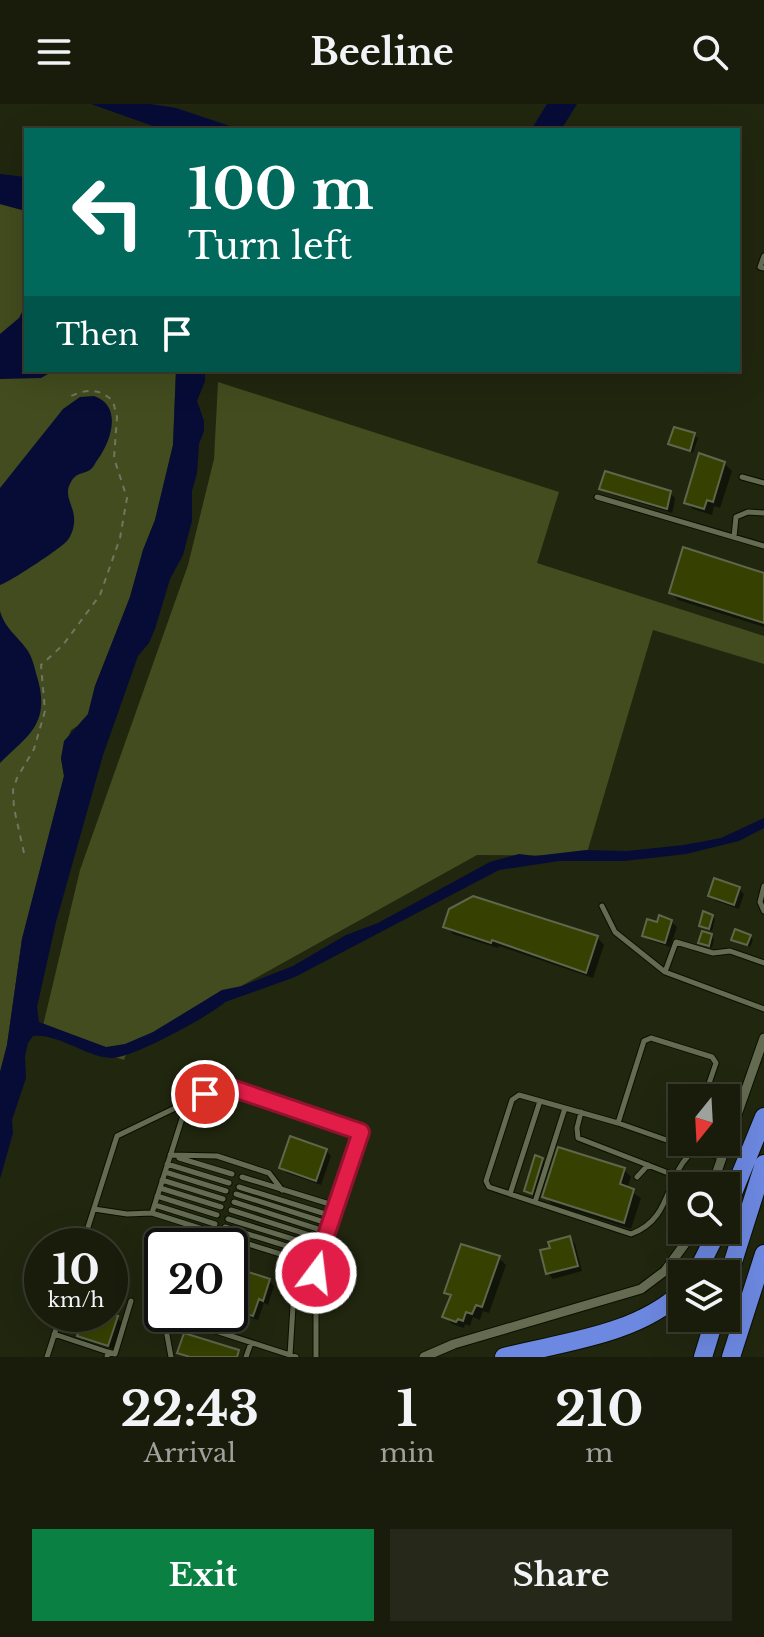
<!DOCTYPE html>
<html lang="en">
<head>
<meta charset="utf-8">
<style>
  :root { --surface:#191c0b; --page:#262919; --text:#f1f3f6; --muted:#9fa19d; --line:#373a2c; --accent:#0b8043 }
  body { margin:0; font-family:"Libre Baskerville",serif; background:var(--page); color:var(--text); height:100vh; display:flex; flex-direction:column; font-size:30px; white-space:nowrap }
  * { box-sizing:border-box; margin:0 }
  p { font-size:26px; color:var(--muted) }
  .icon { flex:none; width:44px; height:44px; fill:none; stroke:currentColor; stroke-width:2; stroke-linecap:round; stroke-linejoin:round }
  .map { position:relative; height:1253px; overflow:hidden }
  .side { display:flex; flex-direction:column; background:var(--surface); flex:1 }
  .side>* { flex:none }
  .banner { position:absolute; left:24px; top:24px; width:716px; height:244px; border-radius:0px; box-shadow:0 8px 32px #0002,0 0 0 2px var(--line); background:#00695c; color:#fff; overflow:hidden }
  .needle { width:52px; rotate:198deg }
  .tools { position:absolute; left:668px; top:980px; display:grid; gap:16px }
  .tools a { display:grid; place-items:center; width:72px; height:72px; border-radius:0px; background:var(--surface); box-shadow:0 8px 32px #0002,0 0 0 2px var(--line); font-size:40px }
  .speed { position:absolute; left:24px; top:1124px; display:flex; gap:16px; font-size:40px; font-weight:700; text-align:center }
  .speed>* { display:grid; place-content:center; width:104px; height:104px; border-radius:50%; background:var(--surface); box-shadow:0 8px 32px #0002,0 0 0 2px var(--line); line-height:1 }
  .speed small { font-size:20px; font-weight:400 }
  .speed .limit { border:4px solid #111; border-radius:12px; background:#fff; color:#111 }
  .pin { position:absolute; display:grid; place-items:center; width:68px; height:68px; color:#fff; margin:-34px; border:4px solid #fff; border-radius:50%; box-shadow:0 2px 8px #0007 }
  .me { position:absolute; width:88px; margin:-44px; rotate:15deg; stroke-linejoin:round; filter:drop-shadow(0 0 6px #0008) }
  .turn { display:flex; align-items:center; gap:28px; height:168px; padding:0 32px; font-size:36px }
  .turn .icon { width:104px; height:104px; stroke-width:2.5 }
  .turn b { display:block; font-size:56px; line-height:68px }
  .then { display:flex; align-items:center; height:76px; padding:0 32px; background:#0003; gap:16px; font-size:30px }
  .eta { display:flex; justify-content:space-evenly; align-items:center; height:136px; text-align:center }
  .eta b { font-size:48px; font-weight:700; line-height:56px }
  .action { display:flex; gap:16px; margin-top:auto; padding:16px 32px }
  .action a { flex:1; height:92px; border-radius:0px; background:var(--accent); color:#fff; font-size:32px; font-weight:700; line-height:92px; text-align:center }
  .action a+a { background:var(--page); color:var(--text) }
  header { display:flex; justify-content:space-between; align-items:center; height:104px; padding:0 32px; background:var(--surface); font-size:36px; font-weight:700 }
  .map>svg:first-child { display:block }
</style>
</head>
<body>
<header><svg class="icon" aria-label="menu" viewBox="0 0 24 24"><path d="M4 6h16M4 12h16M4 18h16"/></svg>Beeline<svg class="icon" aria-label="search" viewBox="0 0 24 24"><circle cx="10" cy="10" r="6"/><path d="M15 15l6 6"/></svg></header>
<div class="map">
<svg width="764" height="1253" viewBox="0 0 764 1253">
  <rect width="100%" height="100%" fill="#21260f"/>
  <!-- green -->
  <path fill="#424c1e" d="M0,100l26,7v159h150l-3,75 -18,75 -12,30 -13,47 -35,89 -7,28 -4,8 -13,8 -10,28 3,18 -42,163 -15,106 -7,27z
    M218,278l341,110 -22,71 227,73v28l-111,-34 -67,226 -109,-1 -349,194 -4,11 -83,-26 39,-164 108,-305 26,-106z"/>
  <!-- water -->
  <path fill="#060c36" d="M91,0h59l26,4 66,22h-78z
    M547,0h30l-16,26h-30z
    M0,70l26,3v34l-26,-7z
    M26,200v66h29l-14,8 -41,1v-45l19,-16z
    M176,266h29v11l-8,20 7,20v10l-5,13 -2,29 -5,18v30l-9,34 -13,24 -15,50 -6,14 -11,13 -35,99 -47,167 -19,85 2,15 67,25 19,-3 28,-12 69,-42 20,-4 51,-20 53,-31 32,-12 112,-61 29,-8 16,2 51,-6 41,1 57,-6 37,-7 43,-20v10l-25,13 -53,13 -62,7h-65l-60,9 -204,107 -70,25c-15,14 -96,58 -115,56 -26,-2 -50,-24 -77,-22l-5,7 -3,13 1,22 -14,42 1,13 -13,46v-107l7,-27 15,-106 42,-163 -3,-18 3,-17 24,-27 7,-28 35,-89 13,-47 12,-30 18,-75z
    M94,292c29,10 17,45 4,63 -1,1 -5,9 -7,10 -7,6 -14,2 -20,13 -8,13 2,22 3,35 1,8 -2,18 -7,24 -6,7 -57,41 -67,44v-97l63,-79 17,-12z
    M0,507c5,18 18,25 28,40 5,8 7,19 10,29 12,45 -11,56 -38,83z"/>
  <!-- shadow -->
  <path fill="#0007" d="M675,325l23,9 -5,15 -22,-9z
    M724,359l8,8 -12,37 -6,-2 -2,9 -19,-6 -7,-7z
    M602,384l68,5 5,5 -1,7 -2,8 -65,-20z
    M764,471v52l-86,-27 -7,-8z
    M739,785l5,5 -5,15 -23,-8 -6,-6z
    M712,812l3,3 -3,12 -8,-3 -3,-3z
    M671,818l6,5 -7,20 -21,-7 -5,-5 14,-10z
    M446,822l151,11 7,8 -11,33 -94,-32 -1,2 -45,-14z
    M711,832l3,3 -2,9 -12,-6z
    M750,832l3,4 -3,7 -16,-8z
    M326,1046l5,6 -10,29 -34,-12 -6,-5z
    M542,1055l8,8 -11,33 -13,-9z
    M624,1066l7,7 -4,12 14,9 -10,31 -79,-25 -7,-7z
    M570,1134l5,6 7,27 -29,8 -5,-6 4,-24z
    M499,1154l7,7 -17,48 -6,-2 -3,9 -7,-3 -3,9 -5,-2 -1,4 -12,-4 -7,-7 7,-19 -6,-6z
    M230,1164l39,13 5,5 -6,19 -4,-2 -6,17 -28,-9z
    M86,1210h19l12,4 5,5 -9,26 -28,-9 -6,-5z"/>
  <!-- building -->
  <path fill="#364101" stroke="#5f664c" stroke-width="2" d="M674,323l21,6 -5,18 -22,-7z
    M699,349l26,9 -12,40 -6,-2 -3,9 -20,-6z
    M605,367l66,20 -4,18 -68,-20z
    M683,443l81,26v50l-95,-30z
    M714,774l26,9 -6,18 -26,-9z
    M473,792l125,40 -12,37 -94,-33 -1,3 -48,-16 6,-18z
    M703,807l10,4 -4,14 -10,-3z
    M659,811l13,5 -7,23 -23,-7 5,-17 10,3z
    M735,825l16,6 -4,10 -16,-5z
    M702,827l10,3 -3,12 -11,-3z
    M290,1032l37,13 -11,32 -37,-13z
    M558,1043l67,21 -5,16 14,5 -10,34 -82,-26z
    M535,1051l8,3 -11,36 -8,-3z
    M570,1132l8,30 -32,8 -6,-24 10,-2 -2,-6z
    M461,1140l39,12 -18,51 -6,-2 -4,9 -6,-2 -3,9 -5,-2 -2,3 -14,-5 9,-22 -7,-2z
    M230,1162l40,13 -7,22 -4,-2 -6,17 -23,-7z
    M84,1210l34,2 -10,30 -31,-10z
    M184,1229l55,17 -2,7h-47l-13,-4z"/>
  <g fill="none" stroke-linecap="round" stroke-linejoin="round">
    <!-- service casing -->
    <g stroke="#0b0f00" stroke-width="7">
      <path id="service" d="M764,152l-4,11 4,1
        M742,373l22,6
        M597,393l167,49
        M734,433l2,-20 12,-5 16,1
        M764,782l-4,16 4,9
        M602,802l13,26 50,40 99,37
        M665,868l11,-30 37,11 17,-2 34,12
        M581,1008l-4,16 1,10 98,38
        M618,1019l26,-82 7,-3 61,19 4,6 -12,35
        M695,1046l-77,-27 -99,-28 -7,5 -26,81 3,6 142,47c43,-15 33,-61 64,-84l26,7
        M170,1051l47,1 52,17 13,17
        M179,1054l53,16
        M167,1060l62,19
        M165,1068l61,19
        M242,1073l94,29
        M637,1073l11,-12
        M162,1076l61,19
        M239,1083l93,29
        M160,1084l61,19
        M236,1090l94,30
        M510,1090l30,-93
        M157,1092l60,19
        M234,1098l93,30
        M535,1098l30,-94
        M155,1101l60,19
        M94,1105l33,5 25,-1 60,19
        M231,1106l94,30
        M152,1109l35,-110
        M228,1115l94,29
        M225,1123l94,29
        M222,1132l94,29
        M82,1142l35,-110 106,-51 138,47 -45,133v92
        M162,1181l-9,26 12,13 6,33
        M179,1215l117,38
        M165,1220l14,-5 2,-5
        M54,1230l54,18
        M290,1251l4,-65 23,-13
        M47,1253l14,-43
        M107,1253l1,-5 7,2 16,-53
        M246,1253l5,-14"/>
    </g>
    <!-- minor casing -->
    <g stroke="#0b0f00" stroke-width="11">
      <path id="minor" d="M712,1082l52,-148
        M424,1253l30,-13 187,-55 24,-18 30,-41"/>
    </g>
    <!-- motorway casing -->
    <g stroke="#0b0f00" stroke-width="20">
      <path id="motorway" d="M726,1106l38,-93
        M696,1170l22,-44
        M726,1180l38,-120
        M504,1253c59,-15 132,-22 178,-65
        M703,1253l12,-39
        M731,1253l33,-103"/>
    </g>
    <!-- path -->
    <path stroke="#717561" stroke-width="2" stroke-dasharray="6 6" stroke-linecap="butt" d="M24,749l-10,-45 -1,-18 4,-12 17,-29 11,-38 -4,-46 22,-20 37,-50 20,-57 7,-40 -13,-40 3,-41 -4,-16c-15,-14 -28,-12 -46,-3"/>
    <!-- service -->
    <use href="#service" stroke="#646b51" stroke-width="5"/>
    <!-- minor -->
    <use href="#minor" stroke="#646b51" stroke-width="9"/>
    <!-- motorway -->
    <use href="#motorway" stroke="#6c88e0" stroke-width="18"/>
  </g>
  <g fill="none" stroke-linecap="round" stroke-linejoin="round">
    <!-- route casing -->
    <g stroke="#92132f" stroke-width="20">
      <path id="route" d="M205,990l18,-9 138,47 -45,133v8"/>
    </g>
    <!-- route -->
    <use href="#route" stroke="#e11d48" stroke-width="14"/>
  </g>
</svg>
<div class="tools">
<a><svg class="needle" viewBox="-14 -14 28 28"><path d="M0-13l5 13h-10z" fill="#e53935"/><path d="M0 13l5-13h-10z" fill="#9fa19d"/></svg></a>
<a><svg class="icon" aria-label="search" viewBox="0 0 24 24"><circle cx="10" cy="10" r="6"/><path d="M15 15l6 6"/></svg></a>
<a><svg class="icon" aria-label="layers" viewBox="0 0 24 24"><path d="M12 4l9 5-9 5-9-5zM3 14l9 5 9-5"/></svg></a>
</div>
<div class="speed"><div>10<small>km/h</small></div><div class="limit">20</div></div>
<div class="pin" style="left:205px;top:990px;background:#d93025"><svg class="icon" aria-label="arrive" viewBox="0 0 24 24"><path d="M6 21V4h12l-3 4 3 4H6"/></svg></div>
<svg class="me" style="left:316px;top:1169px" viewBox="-20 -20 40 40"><circle r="17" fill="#e11d48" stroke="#fff" stroke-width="3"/><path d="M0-11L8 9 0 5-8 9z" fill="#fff"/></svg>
<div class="banner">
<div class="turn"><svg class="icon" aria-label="left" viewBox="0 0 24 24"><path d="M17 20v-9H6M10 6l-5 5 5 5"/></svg><div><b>100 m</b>Turn left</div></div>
<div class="then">Then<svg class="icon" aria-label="arrive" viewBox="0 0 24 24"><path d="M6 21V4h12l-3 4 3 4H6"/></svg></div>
</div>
</div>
<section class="side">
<div class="eta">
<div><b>22:43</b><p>Arrival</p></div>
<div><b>1</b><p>min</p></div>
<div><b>210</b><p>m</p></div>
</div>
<div class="action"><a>Exit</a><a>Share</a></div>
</section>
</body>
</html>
